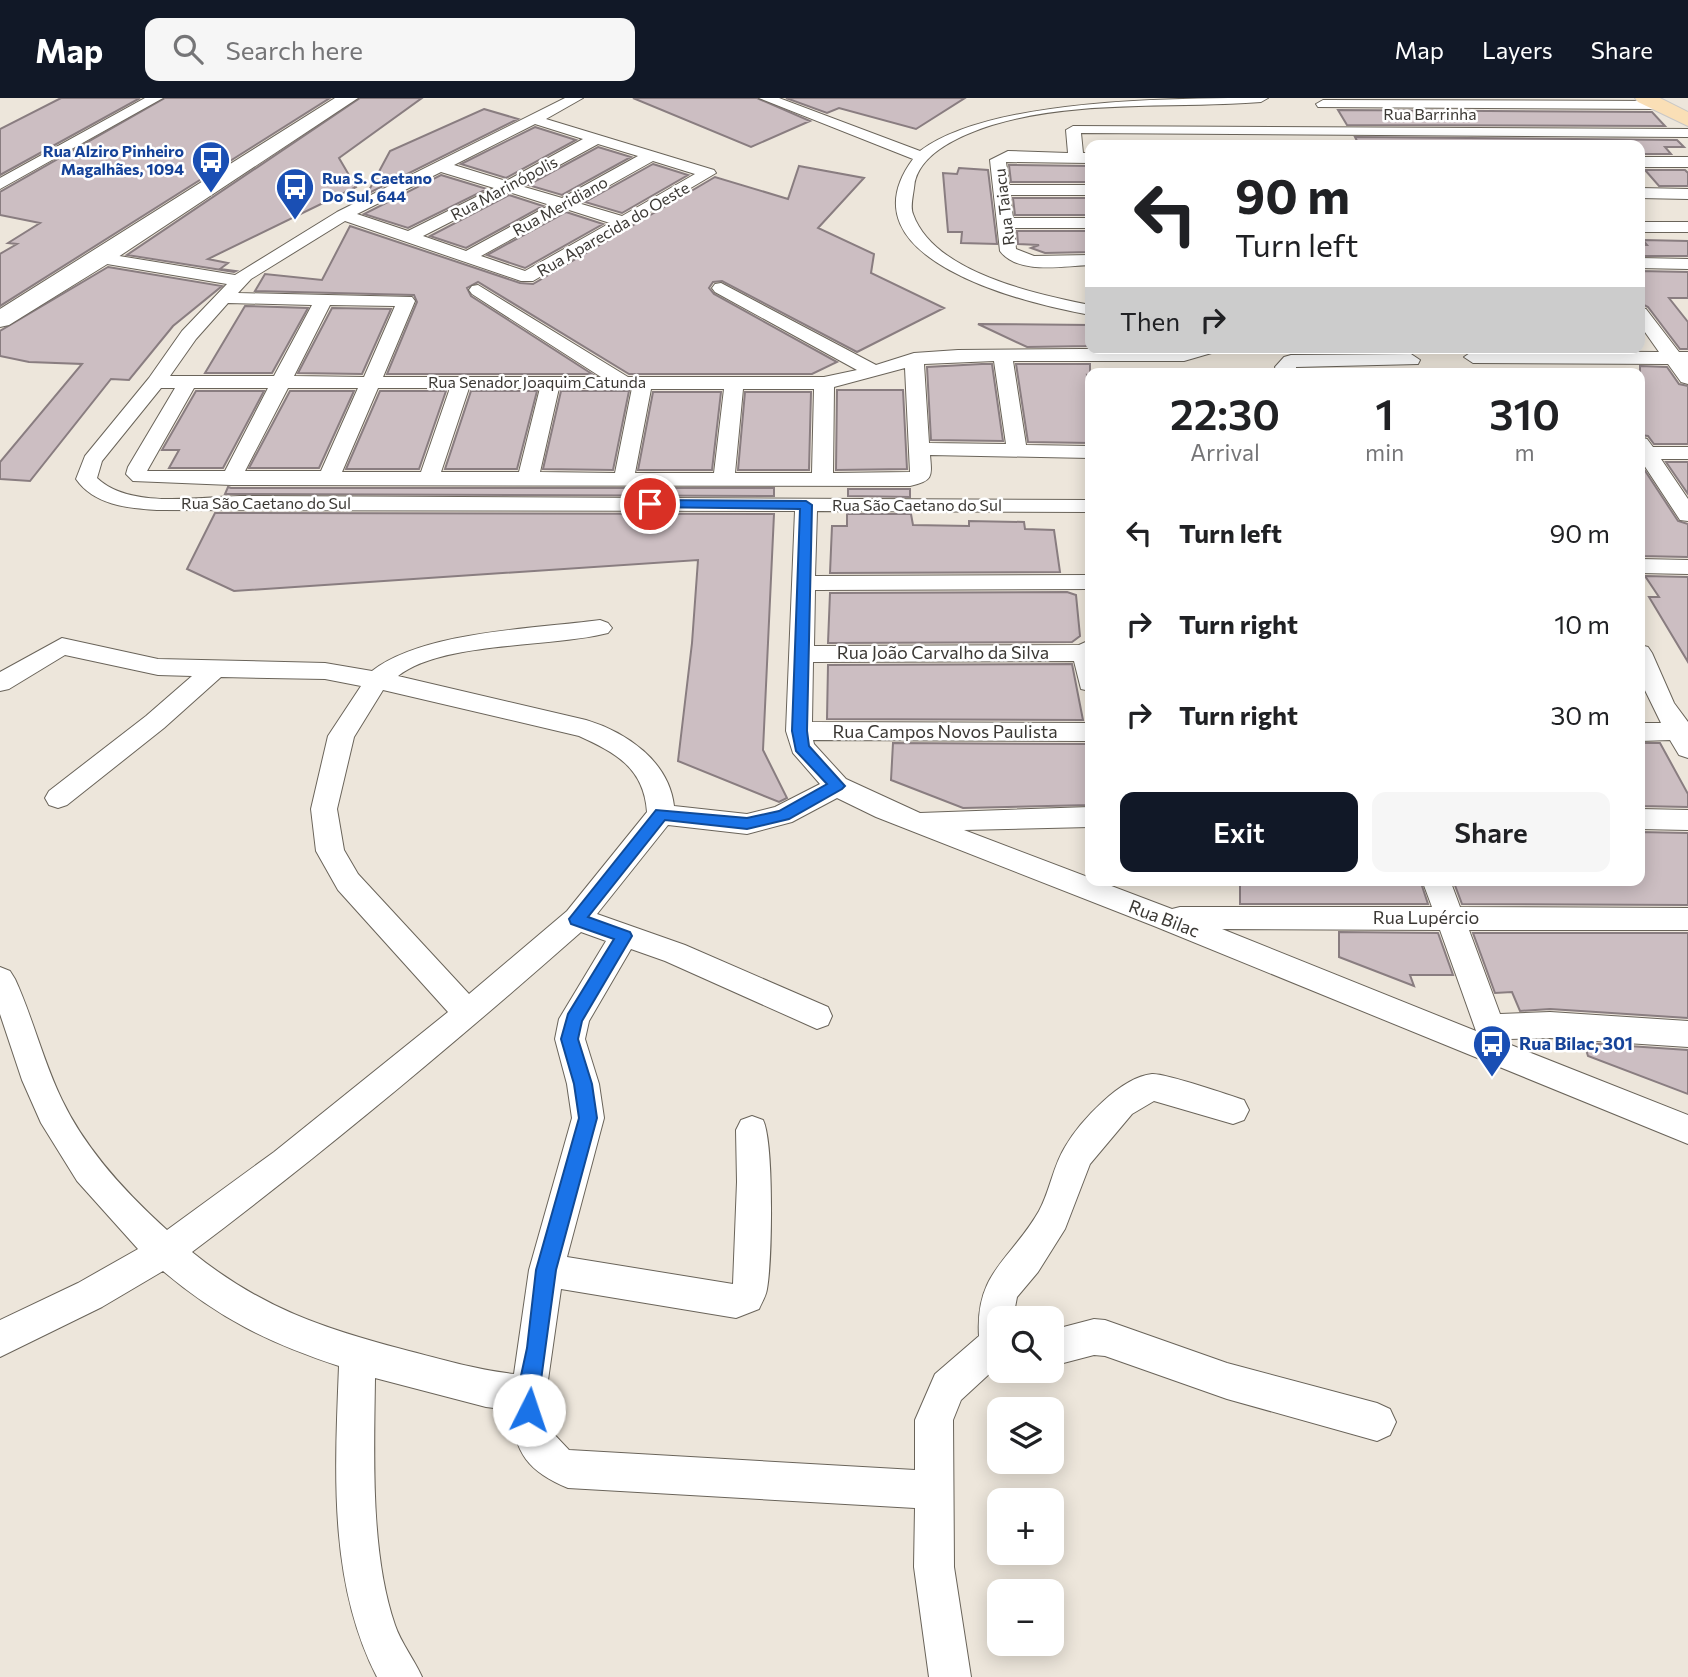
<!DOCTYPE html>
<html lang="en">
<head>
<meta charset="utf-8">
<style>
  :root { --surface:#fff; --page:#f6f6f6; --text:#202124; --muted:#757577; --accent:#111827 }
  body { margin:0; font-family:Commissioner,sans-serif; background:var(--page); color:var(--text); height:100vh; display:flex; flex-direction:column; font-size:26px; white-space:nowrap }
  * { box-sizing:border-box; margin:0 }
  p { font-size:23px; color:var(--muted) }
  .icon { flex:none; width:38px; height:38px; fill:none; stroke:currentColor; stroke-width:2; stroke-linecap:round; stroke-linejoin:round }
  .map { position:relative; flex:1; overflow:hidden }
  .sheet { position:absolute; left:1085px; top:270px; width:560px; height:518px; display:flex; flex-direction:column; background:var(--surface); border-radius:14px; box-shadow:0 4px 18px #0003 }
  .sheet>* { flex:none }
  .top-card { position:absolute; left:1085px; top:42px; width:560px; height:214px; border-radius:14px; box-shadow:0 4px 18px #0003; background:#fff; color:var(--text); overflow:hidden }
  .tools { position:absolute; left:987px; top:1208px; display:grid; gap:14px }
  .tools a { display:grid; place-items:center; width:77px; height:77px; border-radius:14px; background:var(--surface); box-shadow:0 4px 18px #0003; font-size:35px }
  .pin { position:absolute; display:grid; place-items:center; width:60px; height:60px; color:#fff; margin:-30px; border:4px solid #fff; border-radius:50%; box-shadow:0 2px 7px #0007 }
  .me { position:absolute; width:77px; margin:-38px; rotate:4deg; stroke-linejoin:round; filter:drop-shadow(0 0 5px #0008) }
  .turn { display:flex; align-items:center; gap:24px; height:147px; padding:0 35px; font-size:32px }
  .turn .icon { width:91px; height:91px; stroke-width:2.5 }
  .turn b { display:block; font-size:49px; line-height:60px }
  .then { display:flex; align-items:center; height:66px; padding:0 35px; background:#0003; gap:14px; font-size:26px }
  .eta { display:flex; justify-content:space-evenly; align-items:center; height:119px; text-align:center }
  .eta b { font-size:42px; font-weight:600; line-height:49px }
  .button { display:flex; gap:14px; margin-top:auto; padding:14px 35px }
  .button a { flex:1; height:80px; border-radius:14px; background:var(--accent); color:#fff; font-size:28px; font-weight:600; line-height:80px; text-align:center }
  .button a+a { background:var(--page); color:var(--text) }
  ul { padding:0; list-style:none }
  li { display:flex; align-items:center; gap:21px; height:91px; padding:0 35px }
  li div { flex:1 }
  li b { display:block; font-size:26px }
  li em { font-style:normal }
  header { display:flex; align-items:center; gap:42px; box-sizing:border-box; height:98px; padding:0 35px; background:var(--accent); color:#fff }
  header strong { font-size:33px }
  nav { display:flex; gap:38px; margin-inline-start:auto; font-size:24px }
  .search { width:490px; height:63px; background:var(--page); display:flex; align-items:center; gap:18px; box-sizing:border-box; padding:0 24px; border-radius:14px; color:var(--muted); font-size:26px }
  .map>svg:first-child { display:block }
</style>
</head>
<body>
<header>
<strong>Map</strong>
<div class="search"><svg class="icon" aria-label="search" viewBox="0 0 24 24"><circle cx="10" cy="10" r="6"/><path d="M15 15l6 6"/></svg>Search here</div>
<nav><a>Map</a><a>Layers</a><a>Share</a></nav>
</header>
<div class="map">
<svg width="1688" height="1579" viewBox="0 0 1688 1579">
  <rect width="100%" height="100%" fill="#ede6db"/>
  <!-- building -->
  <path fill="#ccbec2" stroke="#897d80" stroke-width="2" d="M61,0h79l-140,77v-46z
    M165,0h165l-330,208v-52l17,-10 -9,-1 32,-20 -40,-8v-23z
    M360,0h62l-83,60 17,29 -148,72 20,4 -8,6 16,2 -2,1 -107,-17z
    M633,0h124l53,23 -59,26z
    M786,0h179l-49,31 -77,-21 -12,5z
    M484,11l34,10 -151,75 23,-43z
    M1338,12l314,2 13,14 -318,-1z
    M535,29l41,13 -70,38 -45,-14z
    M1355,39l322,3 7,7h-19l6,7h-31v-9h-281z
    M598,49l33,10 -69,38 -34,-10z
    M653,66l35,11 -66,38 -37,-11z
    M1009,67l81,1v16h-79z
    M799,68l65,12 -46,50 56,26 -3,19 73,35 -87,44 -135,-71 -9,1 -4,6 5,6 123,68 -25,12h-183l-151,-92 -11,6 4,8 121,78h-205l30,-72 -3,-7 -159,-4 10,-17 57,6 28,-54 170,57 13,1 182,-107 73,22z
    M959,70l29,2 9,74 -36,-1 1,-11h-14l-5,-59 14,1z
    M1645,72h40l3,3v13h-29z
    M441,77l46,14 -79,39 -44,-14z
    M509,97l34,11 -77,42 -36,-12z
    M1013,100h77v17h-75z
    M566,114l37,12 -78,44 -38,-13z
    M1017,133h73v21l-45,1 -14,-5 8,-3 -21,-1z
    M1643,142l45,1v15h-48v-11h7z
    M108,169l114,19 -49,40 -44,54 -18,-1 -81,102 -30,-2v-17l82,-98 -53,-2 -29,-6v-25z
    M1640,173l48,1v26h-19l19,24v27h-8l-32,-42 -8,-4z
    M245,208l63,2 -36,65h-67z
    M332,210l59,1 -29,65 -64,-1z
    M978,226l112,1v21l-63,1z
    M982,266h10l11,77 -72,-1 -4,-73z
    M1016,266h74v12l-3,-1 3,20v48l-62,-1z
    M1640,268l27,1 12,17 9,2v58h-34l-6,-8 -8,-1z
    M837,292h66l4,79 -71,1z
    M196,293h68l-41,77h-54l10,-18h-17z
    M290,293h64l-35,77h-70z
    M380,293h66l-27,78h-73z
    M471,293h66l-20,78h-72z
    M561,293h68l-16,79 -70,-1z
    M653,294h68l-9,78h-74z
    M745,294h66l-2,78h-71z
    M1666,364h22v32z
    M1640,365l38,58 10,3v33l-48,-1z
    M228,389l3,1h543v8l-549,-2z
    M848,391h62v8l-62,-1z
    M215,415l559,1 -11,236 24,48 -8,4 -101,-41 14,-118 6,-83 -464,31 -47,-22z
    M847,416h64l2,11 56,1v-5l55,1 1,7 29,1 6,42 -230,1 2,-47h15z
    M1645,478l43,1v85l-39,-65h10z
    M1067,494l9,3 4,41 -8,6 -244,1 2,-50z
    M1072,566l11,56 -256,-1 1,-54z
    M893,645l195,1 2,61 -127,3 -72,-28z
    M1640,645h20l28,51v13l-48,-1z
    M1640,734l48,1v72l-226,-1 -9,-24h187z
    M1240,782h180l8,24h-188z
    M1339,834l99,1 15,42h-43l4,11 -75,-29z
    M1473,835h215v85l-138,-9 -30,2 -8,-19 -17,1z
    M1584,945l104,7v44l-100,-38z"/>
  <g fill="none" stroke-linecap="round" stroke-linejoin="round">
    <!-- street casing -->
    <g stroke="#6a645a" stroke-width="2">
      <path id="street" d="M145,0h18l-163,91v-11z
        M565,0h18l-37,21 168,51 2,3 -183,108h-12l-176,-60 -94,58 -13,14 174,4 3,4 -32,76h218l-129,-83 -3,-4 3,-4 6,-1 150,92h196l33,-7 -142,-78 -3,-4 3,-4 6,-1 155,82 38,-12 44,-3 259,-2 -2,4 -31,9h-171l13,84 64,1v12l-160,-3c2,22 3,26 -20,31l-679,-1 -98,-4 -7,-7 2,-7 47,-79h-14l-59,73 -5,17c32,31 101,19 143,18l850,4v12l-273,-1 -2,65 275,-1v14l-275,1 -1,56 265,-1 11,-5v51l-9,-2 -7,-28 -261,1 -1,60 278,1v18l-277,-1 1,4 32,35 74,34 170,-6v20l-126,3 208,79 8,-2h252l-10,-27h28l10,27 228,1v22h-219l31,84 50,-2 138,9v26l-138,-9 -41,1 2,6 177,70v29l-534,-218 -278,-109 -39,-19 -45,24 -45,12 -79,-9 -71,89 88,31 143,62 4,9 -4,9 -11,4 -152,-68 -34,-12 -42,72 -4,18 14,45 5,34 -37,139 166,27 4,-102 -1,-52 5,-10 11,-4 11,4c11,22 9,141 4,169 -1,7 -5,13 -8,20l-23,9 -175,-29 -15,105 5,37 18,19 346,20v-50l20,-46 44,-38c-4,-64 32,-76 60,-125 11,-20 14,-45 26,-64 15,-26 56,-70 87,-73 13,-1 77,21 92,26l5,10 -5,10 -11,4 -79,-23 -22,13 -42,50 -25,65 -27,43 -21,25 -4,21h-14v47l-38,35 -8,20 1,147 17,110h-42l-15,-110 1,-59 -347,-20c-39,-16 -54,-35 -57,-78l-25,-3 -111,-29c-1,75 -5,175 20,247 6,18 19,34 27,52h-45c-49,-95 -42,-207 -38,-311 -70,-23 -119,-47 -176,-95l-61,36 -102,50v-37l78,-37 60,-34 -61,-68 -36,-58 -19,-43 -22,-66v-47l10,4 5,8c18,39 28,82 47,121 24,50 64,93 105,130l107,-78 174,-140 -110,-122 -22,-39 -5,-42 17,-73 33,-50 -36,-7 -104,-2 -57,51 -97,77 -9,3 -9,-3 -4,-7 4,-7 97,-75 46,-40 -34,-1 -93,-20 -56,34 -9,2v-19l62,-34 96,21 167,4 47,8c52,-40 162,-42 228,-51l8,3 4,5 -4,5c-57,15 -166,8 -210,43l188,44c40,12 83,41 88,86l73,8 28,-7 45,-23 -27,-31 -7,-22 9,-220 -638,-1c-30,-2 -63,-5 -81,-31l9,-23 64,-78 33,-47 45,-47 -126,-21 -9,-5 3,-4 6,-1 134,22 102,-63zM535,26l48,15 -77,42 -52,-16zM598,46l40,12 -76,42 -41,-12zM653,63l42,13 -73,42 -44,-13zM441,74l53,16 -86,43 -51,-17zM509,94l41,13 -84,46 -43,-15zM566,111l44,14 -85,48 -44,-15zM228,205l84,2 -38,71h-104l26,-37zM330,207l65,1 -31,71 -70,-1zM994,263l12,83 -77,-1 -5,-79zM905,270l5,104 -77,1 1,-86zM194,290h74l-43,83h-78zM288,290h70l-37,83h-76zM378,290h72l-29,84h-79zM469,290h71l-21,84h-78zM559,290h73l-17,85 -75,-1zM651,291h73l-10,84h-79zM743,291h71l-2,84h-77zM383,592l196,46c37,17 65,32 68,76l-80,99 -98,83 -111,-120 -14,-24 -7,-41 17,-72zM1222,831l218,1 36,101zM581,834l25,9 -47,78 -4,20 12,45 5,34 -43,152 -15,104c-36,-4 -70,-14 -105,-23 -85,-22 -148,-43 -217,-99 134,-101 263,-209 389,-320z
        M759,0h20l141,53c71,-53 256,-53 348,-53l-7,4c-88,7 -183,-3 -269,23 -28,9 -76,28 -78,63 -1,8 -4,19 -1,26 21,59 123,80 177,91v10c-65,-12 -251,-56 -177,-156z
        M1323,2l336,1 7,4 -7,4 -341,-2 -2,-3z
        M1073,28l615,3v8l-607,-4 2,20h7v10l-84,-1 3,23h81v10h-80l3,23h77v10h-76l2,21 18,7 56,-1v10c-27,1 -72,10 -90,-14l-10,-91 18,-9 60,2 -2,-23z
        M1640,59h48v10h-48z
        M1640,90l48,1v10l-48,-1z
        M1640,124h48v10h-48z
        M1640,160l48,1v10l-48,-1z
        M1640,210l6,1 33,43h9v32l-7,-2 -13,-18 -195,-1 -9,-6 9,-6 186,1 -19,-27z
        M1411,256l9,6 -2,4 -122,3v6h-19l-2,-6 9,-10 7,-2z
        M1640,339l7,2 6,8h35v12h-27l27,40v22l-8,-1 -40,-61z
        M1640,461l48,1v14l-48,-1z
        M1640,547l8,2 4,6 22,50 14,19v36l-9,-3 -9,-15 -30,1v-18h21l-21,-43z
        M1640,711l48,1v20l-48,-1z
        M1094,1221l11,1 122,43 150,40 13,6 6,13 -6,13 -13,6 -150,-42 -122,-43 -11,-1 -42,11v-36z"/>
    </g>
    <!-- secondary casing -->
    <g stroke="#6a645a" stroke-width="2">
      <path id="secondary" d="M335,0h23l-249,165 -100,62 -9,2v-18z"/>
    </g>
    <!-- primary casing -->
    <g stroke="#c8c7c6" stroke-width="2">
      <path id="primary" d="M1635,0h25l28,14v14l-50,-24z"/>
    </g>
    <!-- street -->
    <use href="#street" fill="#fff" fill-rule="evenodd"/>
    <!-- secondary -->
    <use href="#secondary" fill="#fff" fill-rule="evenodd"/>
    <!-- primary -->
    <use href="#primary" fill="#fadfb6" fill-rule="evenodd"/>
  </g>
  <!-- route -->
  <path fill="#1a73e8" stroke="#114b97" stroke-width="2" d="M650,402l156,1 6,4 -5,226 2,15 36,40 -3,3 -53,30 -42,10 -82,-9 -77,97 42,15 2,4 -50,85 -4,18 14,45 5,34 -41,152 -20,147 -7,4 -8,-4 -4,-23 10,-46 9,-78 43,-152 -5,-34 -13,-45 7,-25 46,-75 -43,-15 -2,-5 87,-109 91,8 32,-7 48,-27 -31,-33 -4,-20 8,-222 -154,-2 -2,-3z"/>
  <!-- icons -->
  <defs>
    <g id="bus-pin" transform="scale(2.0125)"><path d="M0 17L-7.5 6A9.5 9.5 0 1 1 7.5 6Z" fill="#1a4fb4" stroke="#fff"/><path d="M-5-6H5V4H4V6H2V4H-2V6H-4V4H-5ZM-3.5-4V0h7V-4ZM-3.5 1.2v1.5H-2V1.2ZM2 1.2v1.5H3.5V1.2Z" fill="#fff"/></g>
  </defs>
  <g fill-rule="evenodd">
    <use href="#bus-pin" x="211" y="62"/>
    <use href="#bus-pin" x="295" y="89"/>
    <use href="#bus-pin" x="1492" y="946"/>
  </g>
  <g text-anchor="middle" stroke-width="5" stroke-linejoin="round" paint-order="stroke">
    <!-- far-street labels -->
    <g font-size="16" fill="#3b3834" stroke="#fff">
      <text x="1430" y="22">Rua Barrinha</text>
      <text transform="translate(504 90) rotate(-28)" y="6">Rua Marinópolis</text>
      <text transform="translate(560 108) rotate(-29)" y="6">Rua Meridiano</text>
      <text transform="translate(1004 109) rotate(-97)" y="6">Rua Taiacu</text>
      <text transform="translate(613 131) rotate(-30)" y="6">Rua Aparecida do Oeste</text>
      <text x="537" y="290">Rua Senador Joaquim Catunda</text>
      <text x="266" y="411">Rua São Caetano do Sul</text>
      <text x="917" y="413">Rua São Caetano do Sul</text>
    </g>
    <!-- far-transit labels -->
    <g font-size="16" font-weight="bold" fill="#164399" stroke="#fff" text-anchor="end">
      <text x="184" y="59">Rua Alziro Pinheiro<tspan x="184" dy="18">Magalhães, 1094</tspan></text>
      <text x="322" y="86" text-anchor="start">Rua S. Caetano<tspan x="322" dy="18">Do Sul, 644</tspan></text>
    </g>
    <!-- street labels -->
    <g font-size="18" fill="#3b3834" stroke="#fff">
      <text x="943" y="561">Rua João Carvalho da Silva</text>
      <text x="945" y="640">Rua Campos Novos Paulista</text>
      <text x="1426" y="826">Rua Lupércio</text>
      <text transform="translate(1164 821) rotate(21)" y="6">Rua Bilac</text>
    </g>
    <!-- transit labels -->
    <g font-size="18" font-weight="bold" fill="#164399" stroke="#fff" text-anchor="start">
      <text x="1519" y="952">Rua Bilac, 301</text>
    </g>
  </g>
</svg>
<div class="tools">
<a><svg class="icon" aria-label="search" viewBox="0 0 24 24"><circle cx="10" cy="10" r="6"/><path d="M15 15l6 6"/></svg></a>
<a><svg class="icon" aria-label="layers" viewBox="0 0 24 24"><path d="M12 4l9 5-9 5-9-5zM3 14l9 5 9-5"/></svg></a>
<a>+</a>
<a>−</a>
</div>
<div class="pin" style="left:650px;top:406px;background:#d93025"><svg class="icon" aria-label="arrive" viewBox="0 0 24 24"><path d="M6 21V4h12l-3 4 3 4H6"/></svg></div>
<svg class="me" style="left:529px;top:1312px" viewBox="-20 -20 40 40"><circle r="19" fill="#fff"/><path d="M0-13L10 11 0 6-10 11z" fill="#1a73e8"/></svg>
<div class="top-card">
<div class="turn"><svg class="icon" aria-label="left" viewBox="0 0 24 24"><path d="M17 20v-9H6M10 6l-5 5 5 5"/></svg><div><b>90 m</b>Turn left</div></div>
<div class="then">Then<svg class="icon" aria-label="right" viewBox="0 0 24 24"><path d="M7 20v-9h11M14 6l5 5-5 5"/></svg></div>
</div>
<section class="sheet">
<div class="eta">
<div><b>22:30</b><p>Arrival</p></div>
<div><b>1</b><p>min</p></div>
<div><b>310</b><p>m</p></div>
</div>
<ul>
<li><svg class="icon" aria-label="left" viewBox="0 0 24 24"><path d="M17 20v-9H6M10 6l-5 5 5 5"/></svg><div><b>Turn left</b></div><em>90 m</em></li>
<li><svg class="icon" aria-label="right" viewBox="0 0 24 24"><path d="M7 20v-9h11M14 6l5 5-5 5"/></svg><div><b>Turn right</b></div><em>10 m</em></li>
<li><svg class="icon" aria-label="right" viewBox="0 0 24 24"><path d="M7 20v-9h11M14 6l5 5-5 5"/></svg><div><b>Turn right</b></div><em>30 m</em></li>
</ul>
<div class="button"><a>Exit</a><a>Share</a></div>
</section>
</div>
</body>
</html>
